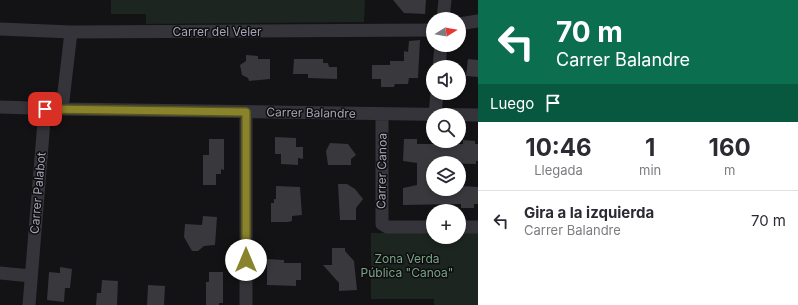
<!DOCTYPE html>
<html lang="es">
<head>
<meta charset="utf-8">
<style>
  :root { --surface:#fff; --page:#f2f2f3; --text:#2b2b33; --muted:#7c7c81; --line:#e1e1e2 }
  body { margin:0; font-family:Inter,sans-serif; background:var(--page); color:var(--text); height:100vh; display:flex; flex-direction:column; font-size:15px; white-space:nowrap }
  * { box-sizing:border-box; margin:0 }
  p { font-size:13px; color:var(--muted) }
  .icon { flex:none; width:22px; height:22px; fill:none; stroke:currentColor; stroke-width:2; stroke-linecap:round; stroke-linejoin:round }
  .map { position:relative; flex:1; overflow:hidden }
  .panel { display:flex; flex-direction:column; background:var(--surface); width:320px }
  .panel>* { flex:none }
  .banner { background:#0b6e4f; color:#fff; overflow:hidden }
  .needle { width:26px; rotate:79deg }
  .tools { position:absolute; left:426px; top:12px; display:grid; gap:8px }
  .tools a { display:grid; place-items:center; width:40px; height:40px; border-radius:50%; background:var(--surface); box-shadow:0 2px 6px #0003; font-size:20px }
  .pin { position:absolute; display:grid; place-items:center; width:34px; height:34px; color:#fff; margin:-17px; border-radius:8px; box-shadow:0 2px 6px #0006 }
  .me { position:absolute; width:44px; margin:-22px; rotate:0deg; stroke-linejoin:round; filter:drop-shadow(0 0 3px #0008) }
  .turn { display:flex; align-items:center; gap:14px; height:84px; padding:0 12px; font-size:18px }
  .turn .icon { width:52px; height:52px; stroke-width:2.5 }
  .turn b { display:block; font-size:28px; line-height:34px }
  .then { display:flex; align-items:center; height:38px; padding:0 12px; background:#0003; gap:8px; font-size:15px }
  .eta { display:flex; justify-content:space-evenly; align-items:center; height:68px; text-align:center }
  .eta b { font-size:24px; font-weight:700; line-height:28px }
  ul { padding:0; list-style:none }
  li { display:flex; align-items:center; gap:12px; height:60px; padding:0 12px; border-top:1px solid var(--line) }
  li div { flex:1 }
  li b { display:block; font-size:15px }
  li em { font-style:normal }
  main { display:flex; flex:1; min-height:0 }
  .map>svg:first-child { display:block }
</style>
</head>
<body>
<main>
<div class="map">
<svg width="478" height="305" viewBox="0 0 478 305">
  <rect width="100%" height="100%" fill="#131315"/>
  <!-- green -->
  <path fill="#1d2520" d="M111,0h254l-1,22 -218,2v-10h-35z
    M371,233h62v4h26v-4h19v72h-44v-6h-63z"/>
  <!-- building -->
  <path fill="#38383d" d="M393,0h33l-1,14 -21,-1z
    M420,40l-2,38h-9l-1,6h-13l-1,3h-13v-8h-9v-14h18v-4h14v-10l4,1 1,-11z
    M246,55l12,1v3h12v20l-21,2 -1,-3 -6,-3 -2,-10 6,-4z
    M294,59h29v4h5l1,4h8v12l-29,-1v-4h-15z
    M468,59l10,1v17l-12,-1z
    M275,137l21,1v9h7v12l-5,-1v7l-17,-1v-10h-6z
    M209,139h15v31l-3,-1v5h-5v11h-13v-30h6z
    M404,139h13v5h46v-4l12,1v3h3v17h-2v3l-43,-1v26h28v-3l17,1v17h-4v4h-13v-4l-58,1v-17l14,-3v-22l-14,-2z
    M330,143l18,1 8,11 -5,4v6h-23l-2,-14z
    M338,184h9l8,5 8,10 -7,9v12h-16z
    M276,186l24,1 2,28 -10,1v5l-4,1h-17v-19h3v-4h2z
    M203,216l14,1 -2,28 -11,1 -6,5h-6l-8,-14 1,-13 17,1z
    M332,248h13v3l9,10 3,29 -18,1v-8l-16,-18h9z
    M267,259l17,1v3h17v17h-5v6l-29,-1z
    M60,267l12,2 -2,19h-5l-1,14 -17,-2 2,-28 11,1z
    M209,272h14v31h-4v2h-13v-23h3z
    M102,280l16,1 -1,24h-21l1,-12h4z
    M148,285l17,1 -1,19h-17z"/>
  <g fill="none" stroke-linecap="round" stroke-linejoin="round">
    <!-- street -->
    <path stroke="#34343a" stroke-width="13" d="M443,19l2,-19
      M459,24l19,-3
      M0,29l71,3 362,-2
      M439,67l2,-22
      M0,107l62,2 416,6
      M62,109l9,-77
      M246,112v193
      M382,114v110l5,3h46
      M435,114l2,-21
      M459,227h19
      M0,273l31,3
      M29,305l16,-196"/>
  </g>
  <g fill="none" stroke-linecap="round" stroke-linejoin="round">
    <!-- route casing -->
    <g stroke="#59551d" stroke-width="10">
      <path id="route" d="M45,109l201,3v148"/>
    </g>
    <!-- route -->
    <use href="#route" stroke="#89832c" stroke-width="7"/>
  </g>
  <g text-anchor="middle" stroke-width="3" stroke-linejoin="round" paint-order="stroke">
    <!-- street labels -->
    <g font-size="12" fill="#a4a4b6" stroke="#0e0e10">
      <text x="217" y="36">Carrer del Veler</text>
      <text transform="translate(311 113) rotate(1)" y="4">Carrer Balandre</text>
      <text transform="translate(382 171) rotate(-89)" y="4">Carrer Canoa</text>
      <text transform="translate(38 193) rotate(-85)" y="4">Carrer Palabot</text>
    </g>
    <!-- park labels -->
    <g font-size="12" fill="#79a287" stroke="#0e0e10">
      <text x="407" y="263">Zona Verda<tspan x="407" dy="14">Pública "Canoa"</tspan></text>
    </g>
  </g>
</svg>
<div class="tools">
<a><svg class="needle" viewBox="-14 -14 28 28"><path d="M0-13l5 13h-10z" fill="#e53935"/><path d="M0 13l5-13h-10z" fill="#7c7c81"/></svg></a>
<a><svg class="icon" aria-label="sound" viewBox="0 0 24 24"><path d="M4 9h4l5-4v14l-5-4H4zM17 9q2 3 0 6"/></svg></a>
<a><svg class="icon" aria-label="search" viewBox="0 0 24 24"><circle cx="10" cy="10" r="6"/><path d="M15 15l6 6"/></svg></a>
<a><svg class="icon" aria-label="layers" viewBox="0 0 24 24"><path d="M12 4l9 5-9 5-9-5zM3 14l9 5 9-5"/></svg></a>
<a>+</a>
</div>
<div class="pin" style="left:45px;top:109px;background:#d93025"><svg class="icon" aria-label="arrive" viewBox="0 0 24 24"><path d="M6 21V4h12l-3 4 3 4H6"/></svg></div>
<svg class="me" style="left:246px;top:260px" viewBox="-20 -20 40 40"><circle r="19" fill="#fff"/><path d="M0-13L10 11 0 6-10 11z" fill="#89832c"/></svg>
</div>
<section class="panel">
<div class="banner">
<div class="turn"><svg class="icon" aria-label="left" viewBox="0 0 24 24"><path d="M17 20v-9H6M10 6l-5 5 5 5"/></svg><div><b>70 m</b>Carrer Balandre</div></div>
<div class="then">Luego<svg class="icon" aria-label="arrive" viewBox="0 0 24 24"><path d="M6 21V4h12l-3 4 3 4H6"/></svg></div>
</div>
<div class="eta">
<div><b>10:46</b><p>Llegada</p></div>
<div><b>1</b><p>min</p></div>
<div><b>160</b><p>m</p></div>
</div>
<ul>
<li><svg class="icon" aria-label="left" viewBox="0 0 24 24"><path d="M17 20v-9H6M10 6l-5 5 5 5"/></svg><div><b>Gira a la izquierda</b><p>Carrer Balandre</p></div><em>70 m</em></li>
</ul>
</section>
</main>
</body>
</html>
